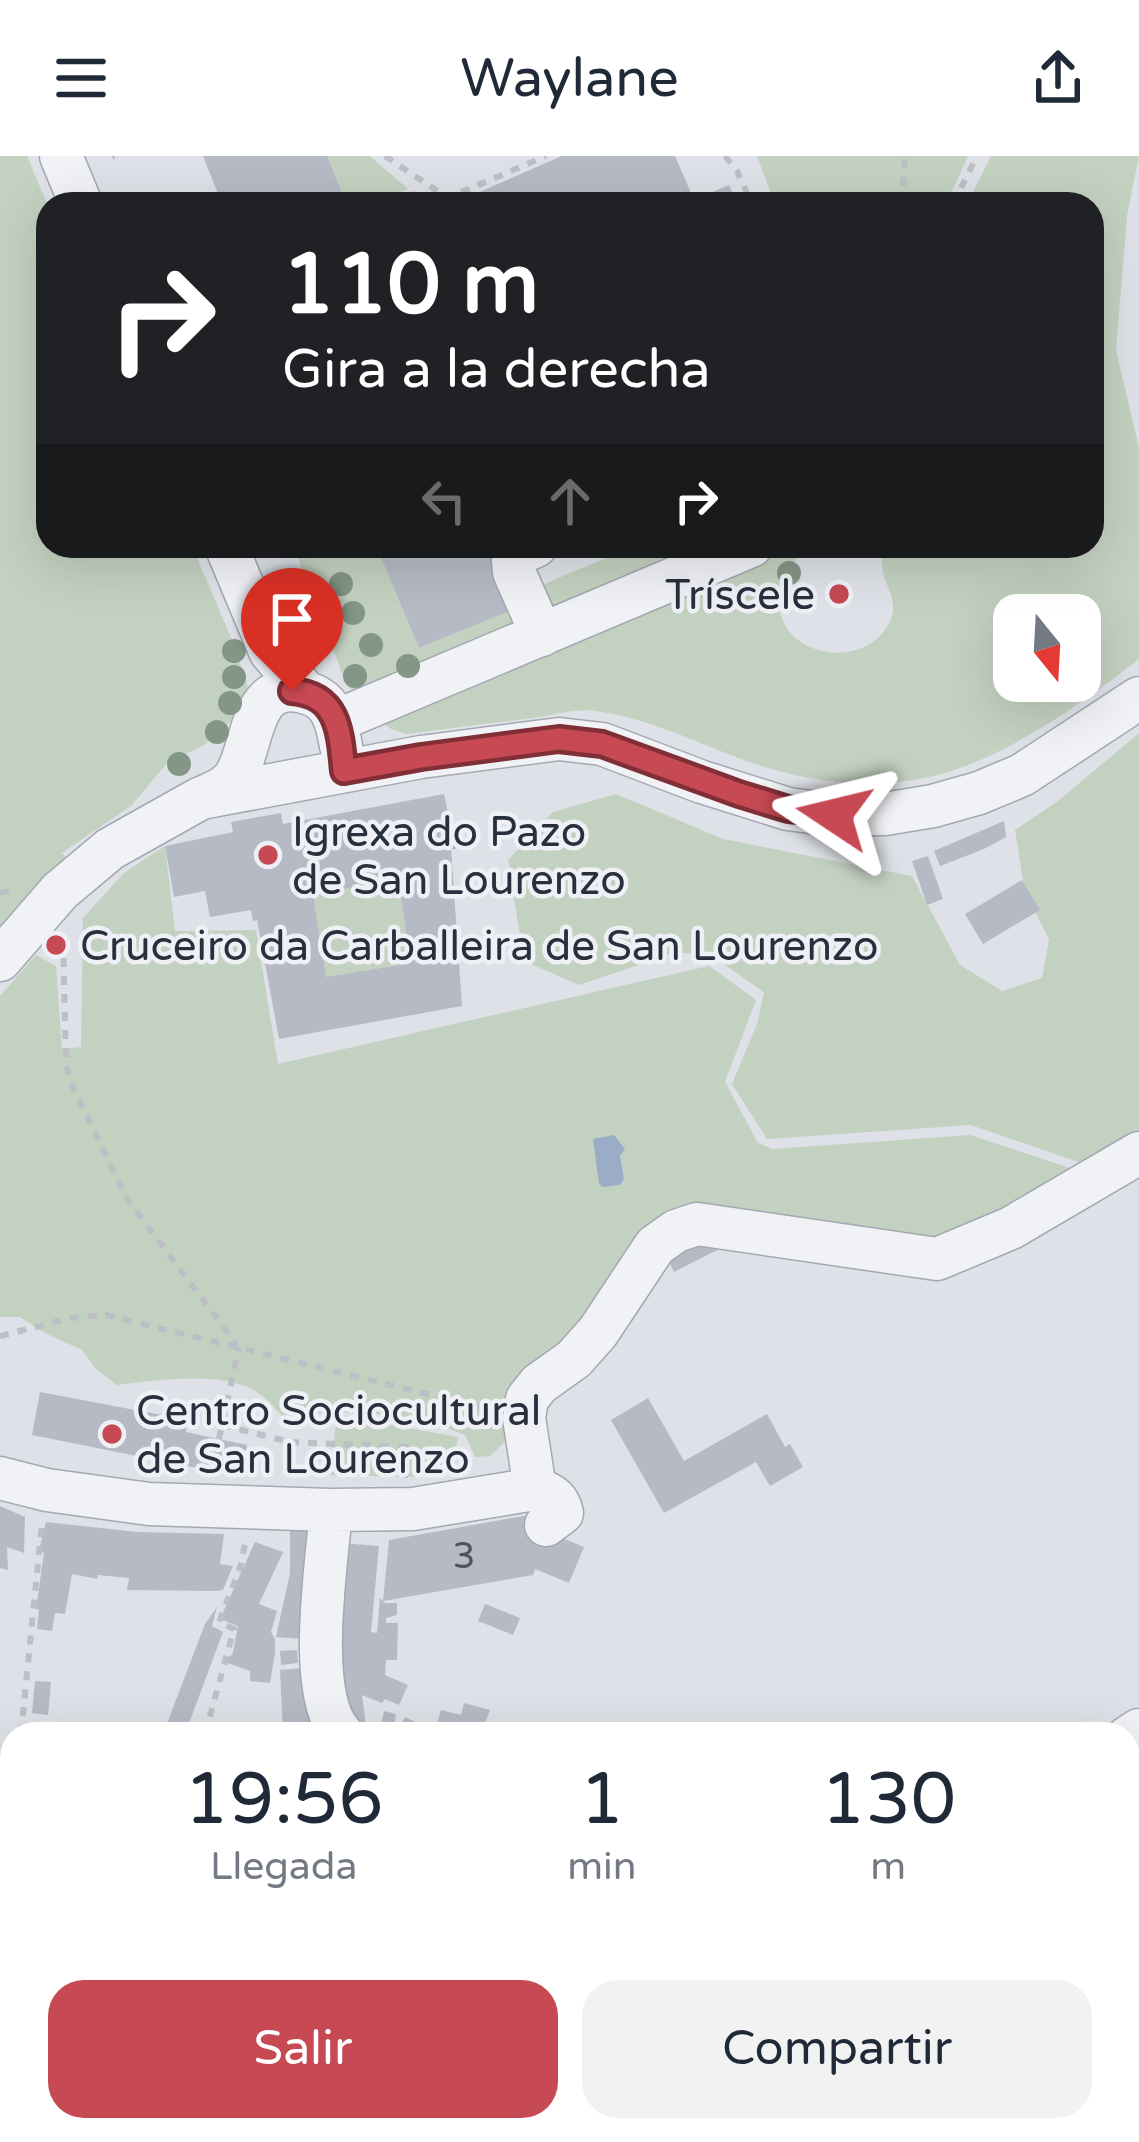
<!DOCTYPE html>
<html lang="es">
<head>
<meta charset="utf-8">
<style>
  :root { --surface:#fff; --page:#f2f2f3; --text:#1f2937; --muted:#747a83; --accent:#c74954 }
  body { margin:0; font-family:"Varela Round",sans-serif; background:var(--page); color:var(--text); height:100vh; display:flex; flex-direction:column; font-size:45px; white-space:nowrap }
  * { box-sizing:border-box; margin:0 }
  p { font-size:39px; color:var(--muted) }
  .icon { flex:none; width:66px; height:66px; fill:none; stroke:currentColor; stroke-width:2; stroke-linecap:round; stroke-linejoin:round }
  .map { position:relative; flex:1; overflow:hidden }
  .details { position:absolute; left:0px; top:1566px; width:1140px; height:420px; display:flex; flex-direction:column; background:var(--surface); border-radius:36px 36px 0 0; box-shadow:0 12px 48px #0002 }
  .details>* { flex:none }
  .top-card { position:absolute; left:36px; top:36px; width:1068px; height:366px; border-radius:36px; box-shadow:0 12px 48px #0002; background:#202124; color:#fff; overflow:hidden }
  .needle { width:78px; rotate:162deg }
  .fabs { position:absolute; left:993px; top:438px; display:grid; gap:24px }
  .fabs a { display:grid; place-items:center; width:108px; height:108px; border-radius:24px; background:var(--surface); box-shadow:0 12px 48px #0002; font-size:60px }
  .pin { position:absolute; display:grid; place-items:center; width:102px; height:102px; color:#fff; margin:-123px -51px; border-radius:50% 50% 50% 0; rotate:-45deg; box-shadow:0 0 12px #0007 }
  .pin .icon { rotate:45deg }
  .me { position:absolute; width:132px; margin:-66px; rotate:280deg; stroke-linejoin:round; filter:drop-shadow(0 0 9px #0008) }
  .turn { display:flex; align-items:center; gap:42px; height:252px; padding:0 48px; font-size:54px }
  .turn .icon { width:156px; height:156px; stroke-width:2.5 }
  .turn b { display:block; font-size:84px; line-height:102px }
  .lanes { display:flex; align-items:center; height:114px; padding:0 48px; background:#0003; justify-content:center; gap:60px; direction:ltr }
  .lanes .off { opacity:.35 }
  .eta { display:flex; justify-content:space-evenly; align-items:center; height:204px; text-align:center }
  .eta b { font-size:72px; font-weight:600; line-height:84px }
  .action { display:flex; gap:24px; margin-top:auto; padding:24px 48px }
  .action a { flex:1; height:138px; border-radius:36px; background:var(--accent); color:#fff; font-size:48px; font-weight:600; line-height:138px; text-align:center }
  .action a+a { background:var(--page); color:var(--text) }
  header { display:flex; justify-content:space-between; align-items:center; height:156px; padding:0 48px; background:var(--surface); font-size:54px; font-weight:600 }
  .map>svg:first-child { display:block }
</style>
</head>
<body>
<header><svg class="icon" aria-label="menu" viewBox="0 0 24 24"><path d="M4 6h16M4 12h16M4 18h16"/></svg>Waylane<svg class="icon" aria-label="share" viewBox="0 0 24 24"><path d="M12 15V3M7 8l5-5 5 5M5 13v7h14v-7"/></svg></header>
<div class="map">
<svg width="1139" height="1986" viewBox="0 0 1139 1986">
  <rect width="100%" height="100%" fill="#dee1e7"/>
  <!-- green -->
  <path fill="#c3d1c0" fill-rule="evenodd" d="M0,0h27l21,50v340h144l40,94 16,47 -17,34 -27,24 -37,18 -35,42 -70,48 11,12 -73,73z
    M327,0h43l38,33 -23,9 1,6h-39z
    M757,0h211l-22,48h-171z
    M991,0h148l-12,60 -11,134 23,98v211c-59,46 -141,105 -215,119 -53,11 -112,4 -163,-12 -55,-18 -106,-47 -165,-55 -19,-3 -43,4 -63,7 -43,5 -85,11 -127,16l-15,-5 -17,-14 400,-169h26v5c-6,14 -17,28 -20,43 -10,62 87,82 111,25 8,-21 -8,-34 -9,-54 -1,-7 2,-13 3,-19h207v-342h-125zM1014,459h66v66h-66z
    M318,390h58l43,102 95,-39 8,17 -163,68 -12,-8 -50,-131z
    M634,390h33l5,12 -129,54 -10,-23z
    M1139,577v403l-52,29 -116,-40 -204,14 -35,-55 25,-60 7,-32 -55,-38 -35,-1 -95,32 -55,-24 -16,-101 45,-48 63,-18 107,45 189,37 48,89 42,26 40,-13 7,-39 -24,-46 -10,-63 43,-29z
    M165,690l10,85 81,-1 22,134 431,-98 47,34 -31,82 33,61 14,6 198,-14 106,35 -119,66 -90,1 -174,-31 -185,233 -18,17 -15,1 -10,-22c-56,-22 -123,-28 -182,-18 -9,-10 -18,-21 -29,-27 -36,-19 -97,-10 -137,-5l-21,-16 -14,-19 -41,-19 -21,-14h-20v-321l36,-41 20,11 6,83 19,-2 2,-129 41,-45z
    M398,724l13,83 -85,14 -13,-83z
    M337,1259l121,22 -7,34 -34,6 -87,-2z"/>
  <!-- water -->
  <path fill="#9badc6" d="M614,979l11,14 -5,7 4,23 -4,6 -18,2 -3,-4 -6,-44z"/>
  <!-- building -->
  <path fill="#b6bac4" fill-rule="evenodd" d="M203,0h124l20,48h-125z
    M562,0h113l19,44 35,-15 8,19h-285z
    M414,35l9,13h-30l-1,-3z
    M376,390h131l-16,7 23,56 -95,39z
    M444,638l12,55h-5l11,157 -183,33 -22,-119 -4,1 -2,-11 -41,7 -5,-26 -31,6 -9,-51 68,-14 -2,-10 50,-9 2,11zM398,724l13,83 -85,14 -13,-83z
    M1004,665l2,16 -22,12 -44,17 -6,-15z
    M928,700l15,43 -16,6 -15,-44z
    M1022,724l18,30 -57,34 -18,-30z
    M702,1077l35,7 -63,32 -9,-19z
    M40,1236l148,28 -2,12 61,13 -5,32 -210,-42z
    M648,1242l36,63 83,-47 18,33 5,-3 13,23 -33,19 -14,-24 -92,51 -53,-93z
    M0,1350l25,11 -1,36 -17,-6 1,23 -8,-2z
    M540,1357l10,20 34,14 -15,36 -34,-14 -2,6 -150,26 6,-61z
    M46,1366l91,10 87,2 -4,30 13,2 -10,24 -7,1 -89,-1 2,-12 -31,-3 -1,4 -25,-5 -7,40 -10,-1 -3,18 -15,-2 2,-19 -3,-1 8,-57 -5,-1z
    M315,1370l-1,114 -38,-3 14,-64v-46z
    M255,1386l28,10 -24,52 18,7 -6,21 4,7v14l-5,30 -20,-2v-10l-25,-9 8,-9 5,-27 -18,-7z
    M340,1387l39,3 -8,86 6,1 3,-35 5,5h12v12l-11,3v5h12l-1,37h-11l-1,15 23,10 -9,20 -14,-6 -3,4 -20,-8 5,39h-12l-15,-12z
    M485,1448l35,14 -7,17 -35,-14z
    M217,1451l-5,19 11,6 -38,102h-22l42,-110z
    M297,1494l1,13 -17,2 -1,-14z
    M314,1511l12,59 -21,2 1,6h-23l-3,-64z
    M35,1525l16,1 -3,33 -16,-2z
    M464,1547l26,7 -9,24h-47l7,-24 20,5z
    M384,1555l12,3 -3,20h-14z
    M405,1561l29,14 -2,3h-23l-10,-5z
    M428,1974h110l-26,12h-75l-11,-2z
    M1085,1974h17l5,12h-55z"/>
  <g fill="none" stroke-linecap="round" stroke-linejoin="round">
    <!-- minor casing -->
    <g stroke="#a4a8b1" stroke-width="45">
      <path id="minor" d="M61,0l20,48
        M226,390l44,105 36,42
        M536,390l-16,7 -7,7 1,12 28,63
        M336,565l415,-175
        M204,641c13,-6 24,-10 31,-21 20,-30 13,-100 72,-83 26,7 30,31 34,53
        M0,804l60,-69 50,-42 91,-51 220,-41 138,-18 43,5 100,38 86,27 46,6 51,-1 48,-8 46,-13 43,-18 117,-77
        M0,1322l47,12 102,14 182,6 82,-1 122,-20c13,3 24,9 27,24l-16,12
        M535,1333l-11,-71 3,-19 12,-15 35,-25 24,-27 57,-86 21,-15 21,-7 240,35 74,-31 128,-75
        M331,1354c-4,53 -26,185 11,224
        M1128,1581l11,-7
        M1128,1678l11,-16
        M403,1986l1,-12
        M806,1986l1,-12"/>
    </g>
    <!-- path -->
    <path stroke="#bdbfc6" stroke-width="6" stroke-dasharray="9 9" stroke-linecap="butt" d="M385,0l63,42 98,-42
      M725,0l12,15 15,33
      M112,1l2,-1
      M902,48l3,-48
      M953,48l24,-48
      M276,396l14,-6
      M0,737l14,-3
      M63,784l3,122 3,17 58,120 110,146
      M0,1180l70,-18 36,-3 386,95
      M222,1269l68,17 -6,34
      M219,1283l20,-92
      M290,1286l116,5 -1,31
      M21,1578l21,-211
      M205,1578l29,-105 -15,-7 21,-54 6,-28
      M11,1734l1,-20
      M1128,1864l7,4 4,-2
      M240,1974l4,12"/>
    <!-- minor -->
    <use href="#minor" stroke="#f1f2f6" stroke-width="42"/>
  </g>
  <!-- trees -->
  <g fill="#849686">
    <circle cx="789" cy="417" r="12"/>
    <circle cx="341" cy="428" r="12"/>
    <circle cx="283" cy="435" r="12"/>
    <circle cx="353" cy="457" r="12"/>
    <circle cx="297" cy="463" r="12"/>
    <circle cx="306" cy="487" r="12"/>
    <circle cx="371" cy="489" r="12"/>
    <circle cx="234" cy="495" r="12"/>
    <circle cx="408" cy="510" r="12"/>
    <circle cx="355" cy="520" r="12"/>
    <circle cx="234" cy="521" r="12"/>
    <circle cx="230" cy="547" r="12"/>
    <circle cx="217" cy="576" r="12"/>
    <circle cx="179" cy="608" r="12"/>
  </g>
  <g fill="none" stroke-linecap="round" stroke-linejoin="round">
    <!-- route casing -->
    <g stroke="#812f37" stroke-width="30">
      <path id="route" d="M292,535c47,4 48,41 52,80l77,-14 138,-18 43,5 137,50 49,15 46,6"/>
    </g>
    <!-- route -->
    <use href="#route" stroke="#c74954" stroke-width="21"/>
  </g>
  <!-- markers -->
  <g fill="#c74954" stroke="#eef0f5" stroke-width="4.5">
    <circle cx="839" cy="438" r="12"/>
    <circle cx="268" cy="699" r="12"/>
    <circle cx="56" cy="789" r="12"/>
    <circle cx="112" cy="1278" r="12"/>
  </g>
  <g text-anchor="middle" stroke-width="9" stroke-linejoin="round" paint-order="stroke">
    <!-- number labels -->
    <g font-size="36" fill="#4c525f">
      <text x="464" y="1412">3</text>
    </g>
    <!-- poi labels -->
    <g font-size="42" fill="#282f3d" stroke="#eef0f5" text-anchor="start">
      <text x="815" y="453" text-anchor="end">Tríscele</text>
      <text x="292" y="690">Igrexa do Pazo<tspan x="292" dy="48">de San Lourenzo</tspan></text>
      <text x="80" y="804">Cruceiro da Carballeira de San Lourenzo</text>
      <text x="136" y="1269">Centro Sociocultural<tspan x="136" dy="48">de San Lourenzo</tspan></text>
    </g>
  </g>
</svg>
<div class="fabs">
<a><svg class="needle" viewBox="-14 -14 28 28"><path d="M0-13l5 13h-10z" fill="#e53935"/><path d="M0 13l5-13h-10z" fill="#747a83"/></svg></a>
</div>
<div class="pin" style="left:292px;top:535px;background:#d93025"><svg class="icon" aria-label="arrive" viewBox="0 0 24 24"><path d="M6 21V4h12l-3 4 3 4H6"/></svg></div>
<svg class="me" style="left:834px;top:659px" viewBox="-20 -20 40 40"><path d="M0-17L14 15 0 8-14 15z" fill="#c74954" stroke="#fff" stroke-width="4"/></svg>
<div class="top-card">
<div class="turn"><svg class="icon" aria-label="right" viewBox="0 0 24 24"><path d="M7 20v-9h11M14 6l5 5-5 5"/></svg><div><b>110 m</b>Gira a la derecha</div></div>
<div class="lanes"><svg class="icon off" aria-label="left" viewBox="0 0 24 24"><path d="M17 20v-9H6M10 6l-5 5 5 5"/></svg><svg class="icon off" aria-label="ahead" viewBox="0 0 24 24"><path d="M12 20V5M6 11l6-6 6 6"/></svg><svg class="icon" aria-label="right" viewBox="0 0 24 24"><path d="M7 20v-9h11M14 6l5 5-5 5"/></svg></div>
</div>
<section class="details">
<div class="eta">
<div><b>19:56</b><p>Llegada</p></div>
<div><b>1</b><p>min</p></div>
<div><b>130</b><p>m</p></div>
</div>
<div class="action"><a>Salir</a><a>Compartir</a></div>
</section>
</div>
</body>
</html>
